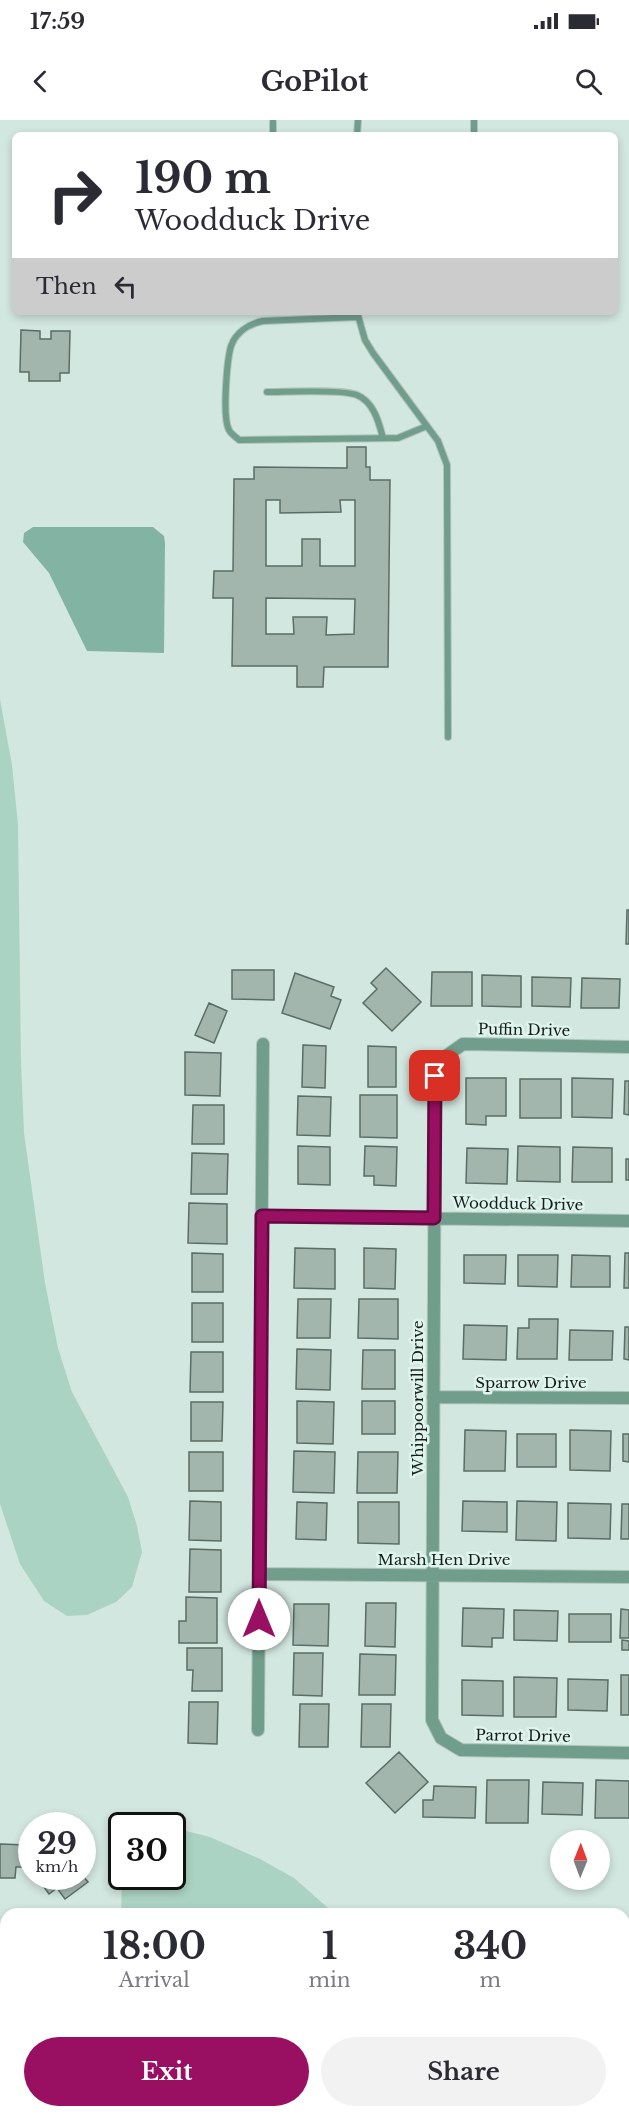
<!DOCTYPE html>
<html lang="en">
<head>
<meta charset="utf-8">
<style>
  :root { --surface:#fff; --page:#f2f2f3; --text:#2b2b33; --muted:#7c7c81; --accent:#990f62 }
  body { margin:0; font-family:"Libre Baskerville",serif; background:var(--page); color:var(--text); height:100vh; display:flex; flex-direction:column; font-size:22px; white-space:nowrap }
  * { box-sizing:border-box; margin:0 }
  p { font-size:20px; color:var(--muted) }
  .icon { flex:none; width:33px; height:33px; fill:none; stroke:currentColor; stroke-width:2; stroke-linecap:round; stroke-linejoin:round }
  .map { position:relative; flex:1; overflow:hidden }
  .side { position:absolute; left:0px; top:1788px; width:630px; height:210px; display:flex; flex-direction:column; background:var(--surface); border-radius:18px 18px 0 0; box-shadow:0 3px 9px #0003 }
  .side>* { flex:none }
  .top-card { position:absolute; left:12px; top:12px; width:606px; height:183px; border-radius:9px; box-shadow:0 3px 9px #0003; background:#fff; color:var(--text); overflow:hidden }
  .needle { width:39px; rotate:1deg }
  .tools { position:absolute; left:550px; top:1710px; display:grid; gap:12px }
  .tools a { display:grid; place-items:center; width:60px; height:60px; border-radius:50%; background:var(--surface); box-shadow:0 3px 9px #0003; font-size:30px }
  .speed { position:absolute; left:18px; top:1692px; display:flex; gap:12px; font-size:30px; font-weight:700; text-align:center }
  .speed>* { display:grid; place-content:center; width:78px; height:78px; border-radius:50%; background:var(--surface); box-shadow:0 3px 9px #0003; line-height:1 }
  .speed small { font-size:15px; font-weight:400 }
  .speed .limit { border:3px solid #111; border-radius:9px; background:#fff; color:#111 }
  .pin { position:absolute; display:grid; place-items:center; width:51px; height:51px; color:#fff; margin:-26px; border-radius:12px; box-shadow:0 3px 9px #0006 }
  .me { position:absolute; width:66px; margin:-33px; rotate:0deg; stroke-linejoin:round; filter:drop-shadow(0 0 4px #0008) }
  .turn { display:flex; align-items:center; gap:21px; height:126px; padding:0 24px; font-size:27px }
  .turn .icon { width:78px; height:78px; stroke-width:2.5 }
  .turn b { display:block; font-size:42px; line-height:51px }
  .then { display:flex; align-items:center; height:57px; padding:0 24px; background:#0003; gap:12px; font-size:22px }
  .eta { display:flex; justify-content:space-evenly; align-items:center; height:102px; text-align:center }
  .eta b { font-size:36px; font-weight:700; line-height:42px }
  .primary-button { display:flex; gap:12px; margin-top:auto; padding:12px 24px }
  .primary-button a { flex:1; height:69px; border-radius:36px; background:var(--accent); color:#fff; font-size:24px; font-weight:700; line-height:69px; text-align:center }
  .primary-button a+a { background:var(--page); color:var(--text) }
  .status { display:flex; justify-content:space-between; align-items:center; height:42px; padding:0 30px; background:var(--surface); direction:ltr }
  .status svg { height:16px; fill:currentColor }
  header { display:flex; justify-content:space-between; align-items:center; height:78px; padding:0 24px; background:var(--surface); font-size:27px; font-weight:700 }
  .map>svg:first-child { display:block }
</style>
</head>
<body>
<div class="status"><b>17:59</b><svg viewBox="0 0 49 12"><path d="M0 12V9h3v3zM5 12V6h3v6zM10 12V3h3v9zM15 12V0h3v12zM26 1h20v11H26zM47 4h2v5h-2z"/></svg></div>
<header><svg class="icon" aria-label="back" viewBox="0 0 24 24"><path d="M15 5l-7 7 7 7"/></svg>GoPilot<svg class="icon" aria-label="search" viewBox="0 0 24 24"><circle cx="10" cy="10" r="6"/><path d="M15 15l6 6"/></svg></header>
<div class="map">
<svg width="629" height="1998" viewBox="0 0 629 1998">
  <rect width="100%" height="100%" fill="#d2e7df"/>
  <!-- green -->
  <path fill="#abd3c4" d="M0,579l12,66 6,60 3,237 3,71 21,150 13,65 14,44 56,105 9,29 5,26 -10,35 -16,15 -29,13 -20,1 -23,-15 -24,-37 -20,-60z
    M124,1693l37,7 21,10 28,7 50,22 34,19 41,36h-214l1,-37 50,-1v-50l-48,-1z
    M116,1992h220l-1,6h-219z"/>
  <!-- water -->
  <path fill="#83b4a3" d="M33,407h120l11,9 1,7 -1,110 -77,-2 -38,-78 -26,-31 1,-9z"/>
  <!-- building -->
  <path fill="#a2b6ae" stroke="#5a6d66" stroke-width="1.5" fill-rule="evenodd" d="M21,210l19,1v8h11v-8h19l-1,42h-9v8h-31v-9h-9z
    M347,327h19v20h4v13h20l-2,187h-64l-1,20h-26v-21h-65l1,-68h-20l1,-27h19l1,-92h20v-12l93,1zM266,380h14v13l61,-1 -1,-12h15v66h-35v-27h-18v27h-36zM266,478l89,1 -1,35 -28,1 1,-18h-34l1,17h-28z
    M627,790h2v34h-3z
    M386,848l35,34 -29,29 -29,-28 14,-14 -6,-6z
    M232,850h42v30l-42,-1z
    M432,852h40v34h-41z
    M295,853l39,14 -3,9 10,4 -11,29 -48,-16z
    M482,855l39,1v31l-39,-1z
    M532,857l39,1 -1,29 -38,-1z
    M582,858l38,1 -1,29h-38z
    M209,883l18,8 -13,32 -19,-8z
    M303,925l23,1 -1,42 -23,-1z
    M368,926l28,1v40h-28z
    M185,932l36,1 -1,43 -35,-1z
    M466,958h40v38h-20v9l-20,-1z
    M572,958l41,1 -1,39 -40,-1z
    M520,959h41v39h-41z
    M625,961h4v34l-5,-1z
    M360,975h37v43l-37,-1z
    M298,976l33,1 -1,39 -33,-1z
    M193,985h31v39h-32z
    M298,1026l32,1v38l-32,-1z
    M365,1026l32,1 -1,39 -22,-1v-9h-10z
    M518,1026l42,1v35l-43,-1z
    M573,1027l39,1v34h-40z
    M467,1028l41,1 -1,35 -41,-1z
    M192,1033l36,1 -1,40h-36z
    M626,1039h3v21h-3z
    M189,1083l38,1v40l-39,-1z
    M295,1128l40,1v40l-41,-1z
    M364,1128l32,1 -1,40 -31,-1z
    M192,1133l31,1v38h-31z
    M625,1133h4v35h-5z
    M464,1135h42l-1,29 -41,-1z
    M518,1135h40l-1,32 -39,-1z
    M572,1135l38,1v31h-39z
    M298,1179h33l-1,39h-33z
    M359,1179h39v40l-40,-1z
    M192,1183h31v39h-31z
    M529,1199h29l-1,40h-40l1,-31h11z
    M464,1205l43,1 -1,34 -43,-1z
    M625,1207h4v33l-5,-1z
    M570,1210l43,1 -1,29h-43z
    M297,1229l34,1 -1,40 -34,-1z
    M363,1230h32v39h-33z
    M191,1232h32v40h-33z
    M297,1281l37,1 -1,42 -36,-1z
    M362,1281h33v33h-33z
    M191,1282h32l-1,39h-31z
    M465,1310l41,1 -1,40h-41z
    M570,1310l41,1 -1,40 -40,-1z
    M517,1314h39v33h-39z
    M623,1314h6v28l-6,-1z
    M294,1331l41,1 -1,41 -41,-1z
    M189,1332h34v39h-34z
    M358,1332h40l-1,41h-40z
    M190,1381l31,1v39l-32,-1z
    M463,1381l44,1v30l-45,-1z
    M517,1381l40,1 -1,39 -40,-1z
    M297,1382l30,1 -1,37 -30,-1z
    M358,1382h41v42l-41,-1z
    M568,1383l43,1 -1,35 -42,-1z
    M622,1384h7v35h-8z
    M190,1429l31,1v42h-32z
    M186,1477l31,1v45h-38v-22h7z
    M366,1483h30l-1,44 -30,-1z
    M294,1484h35l-1,42 -35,-1z
    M463,1488l41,1 -1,29h-11v9l-30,-1z
    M621,1489l8,1v28h-9z
    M514,1490l44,1 -1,30 -43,-1z
    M569,1494h42v28h-42z
    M622,1520l7,1v9h-7z
    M187,1528h35v43h-30l1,-21h-6z
    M294,1533h29l-1,43 -29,-1z
    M360,1534l36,1 -1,40h-36z
    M621,1555h8v40h-8z
    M514,1557l43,1 -1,39h-42z
    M568,1559l40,1 -1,31 -39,-1z
    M462,1560l41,1v35l-41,-1z
    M189,1582h29l-1,42 -29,-1z
    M300,1584h29l-1,43h-29z
    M362,1584h29l-1,43h-29z
    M399,1632l29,30 -33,31 -29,-30z
    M487,1660h42l-1,43h-42z
    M596,1660l33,1v37h-34z
    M543,1662l40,1 -1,32 -40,-1z
    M434,1666l42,1 -1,31 -52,-1v-17h10z
    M0,1724l27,1v22h-11l-1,11h-15z
    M82,1755l6,7 -23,17 -8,-11 -8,6 -13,-18h46z
    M46,1992h39l-1,6h-38z"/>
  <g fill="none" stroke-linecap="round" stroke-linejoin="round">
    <!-- service casing -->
    <g stroke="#b0c3bc" stroke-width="8">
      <path id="service" d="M474,0v15
        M273,15v-13
        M357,15l1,-15
        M357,192l8,28 8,13 65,88 9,24 1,272
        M358,197l-95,4c-14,3 -27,11 -32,25 -4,14 -9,71 -2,84 2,4 7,7 10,10l159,-2 29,-12
        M267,272c19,0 74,-3 90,3 17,7 22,28 26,43"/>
    </g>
    <!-- minor casing -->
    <g stroke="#b0c3bc" stroke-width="14">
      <path id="minor" d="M629,927l-166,-3 -17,12 -11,20 -3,644 9,18 20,12 168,3
        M262,1096l367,5
        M433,1277l196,1
        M259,1454l370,3
        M258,1610l5,-686
        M0,1827l6,9
        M14,1998v-6"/>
    </g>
    <!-- service -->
    <use href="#service" stroke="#719d8d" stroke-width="6"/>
    <!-- minor -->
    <use href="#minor" stroke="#719d8d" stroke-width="12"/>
  </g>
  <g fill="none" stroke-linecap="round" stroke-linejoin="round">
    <!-- route casing -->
    <g stroke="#630a40" stroke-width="15">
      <path id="route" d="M259,1499l3,-403 172,2 1,-142"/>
    </g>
    <!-- route -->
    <use href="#route" stroke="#990f62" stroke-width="10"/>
  </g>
  <g text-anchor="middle" stroke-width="5" stroke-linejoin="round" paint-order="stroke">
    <!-- street labels -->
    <g font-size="15" fill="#161e1b" stroke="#dff4ec">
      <text transform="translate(524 910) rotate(1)" y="5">Puffin Drive</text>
      <text transform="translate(518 1084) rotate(1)" y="5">Woodduck Drive</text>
      <text x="531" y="1268">Sparrow Drive</text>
      <text transform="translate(418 1278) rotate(-90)" y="5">Whippoorwill Drive</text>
      <text x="444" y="1445">Marsh Hen Drive</text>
      <text transform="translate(523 1616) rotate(1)" y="5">Parrot Drive</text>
    </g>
  </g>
</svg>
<div class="tools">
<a><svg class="needle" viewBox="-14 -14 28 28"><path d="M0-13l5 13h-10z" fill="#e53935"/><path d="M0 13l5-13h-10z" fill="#7c7c81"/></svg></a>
</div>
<div class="speed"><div>29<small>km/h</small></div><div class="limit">30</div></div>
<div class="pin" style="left:435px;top:956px;background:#d93025"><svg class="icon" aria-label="arrive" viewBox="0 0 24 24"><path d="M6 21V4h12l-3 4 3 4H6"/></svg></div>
<svg class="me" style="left:259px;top:1499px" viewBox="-20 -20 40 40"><circle r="19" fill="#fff"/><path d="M0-13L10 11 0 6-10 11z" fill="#990f62"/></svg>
<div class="top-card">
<div class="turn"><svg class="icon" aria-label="right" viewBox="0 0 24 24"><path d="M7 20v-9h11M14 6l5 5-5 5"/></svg><div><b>190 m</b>Woodduck Drive</div></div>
<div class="then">Then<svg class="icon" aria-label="left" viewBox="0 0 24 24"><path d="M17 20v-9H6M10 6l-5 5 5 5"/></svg></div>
</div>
<section class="side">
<div class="eta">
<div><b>18:00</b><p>Arrival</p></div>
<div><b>1</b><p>min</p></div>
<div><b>340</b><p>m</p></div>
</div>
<div class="primary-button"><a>Exit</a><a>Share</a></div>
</section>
</div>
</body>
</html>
